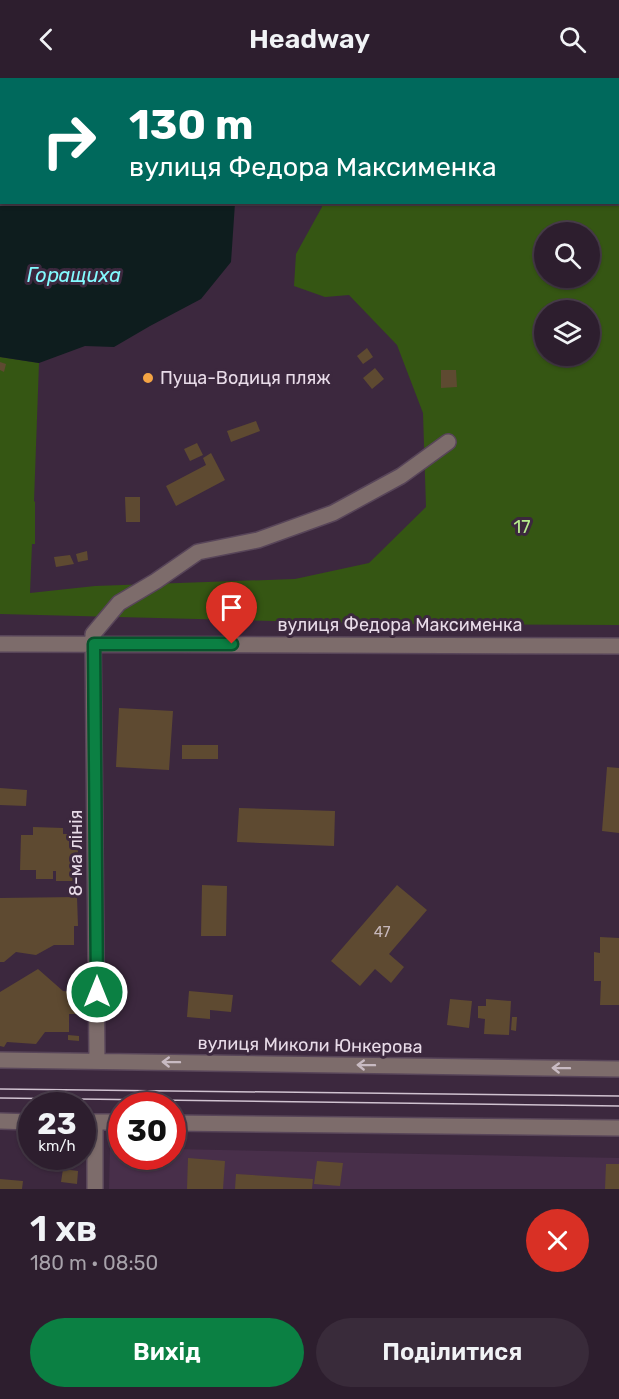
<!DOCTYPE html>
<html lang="uk">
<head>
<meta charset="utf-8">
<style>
  :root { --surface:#2d1e2e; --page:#392b3a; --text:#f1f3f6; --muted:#a7a2aa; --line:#483c4a; --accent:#0b8043 }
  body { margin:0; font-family:Rubik,sans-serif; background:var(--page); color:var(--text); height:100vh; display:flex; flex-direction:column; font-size:22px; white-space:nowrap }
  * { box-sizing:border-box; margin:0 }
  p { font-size:20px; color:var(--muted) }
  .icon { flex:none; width:33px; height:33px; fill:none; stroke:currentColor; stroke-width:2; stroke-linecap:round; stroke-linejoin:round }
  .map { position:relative; height:1111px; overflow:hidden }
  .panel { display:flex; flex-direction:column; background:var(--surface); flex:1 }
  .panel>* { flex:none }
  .top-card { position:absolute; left:0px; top:0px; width:620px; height:126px; box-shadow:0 2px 4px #0004,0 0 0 2px var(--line); background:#00695c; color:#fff; overflow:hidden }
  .tools { position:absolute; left:534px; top:144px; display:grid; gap:12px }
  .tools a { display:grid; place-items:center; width:66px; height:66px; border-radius:50%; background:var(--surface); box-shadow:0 2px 4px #0004,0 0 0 2px var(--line); font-size:30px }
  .speed { position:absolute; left:18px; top:1014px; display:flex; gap:12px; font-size:30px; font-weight:700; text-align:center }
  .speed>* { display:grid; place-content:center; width:78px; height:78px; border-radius:50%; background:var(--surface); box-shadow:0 2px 4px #0004,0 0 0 2px var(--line); line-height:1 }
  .speed small { font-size:15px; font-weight:400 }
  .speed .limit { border:9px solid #d22; background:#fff; color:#111 }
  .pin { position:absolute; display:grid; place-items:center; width:51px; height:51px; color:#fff; margin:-62px -26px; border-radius:50% 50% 50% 0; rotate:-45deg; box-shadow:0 0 6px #0007 }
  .pin .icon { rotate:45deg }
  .me { position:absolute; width:66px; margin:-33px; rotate:0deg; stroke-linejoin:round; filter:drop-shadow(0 0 4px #0008) }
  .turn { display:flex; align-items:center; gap:21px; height:126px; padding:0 30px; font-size:27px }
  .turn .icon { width:78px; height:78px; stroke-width:2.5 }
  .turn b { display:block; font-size:42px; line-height:51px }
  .round { display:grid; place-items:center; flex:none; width:63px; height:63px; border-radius:32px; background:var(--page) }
  .headline { display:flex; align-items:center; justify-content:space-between; height:102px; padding:0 30px }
  h1 { font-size:36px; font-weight:600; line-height:45px }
  .cta { display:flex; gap:12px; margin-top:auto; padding:12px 30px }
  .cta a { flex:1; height:69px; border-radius:36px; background:var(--accent); color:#fff; font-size:24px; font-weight:600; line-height:69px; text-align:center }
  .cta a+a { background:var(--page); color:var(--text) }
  header { display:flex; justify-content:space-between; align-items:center; height:78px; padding:0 30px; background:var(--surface); font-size:27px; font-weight:600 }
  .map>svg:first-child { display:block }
</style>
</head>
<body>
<header><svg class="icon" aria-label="back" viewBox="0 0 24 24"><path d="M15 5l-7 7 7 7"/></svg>Headway<svg class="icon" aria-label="search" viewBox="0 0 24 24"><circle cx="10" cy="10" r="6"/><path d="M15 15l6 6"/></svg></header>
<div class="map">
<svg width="619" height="1111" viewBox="0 0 619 1111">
  <rect width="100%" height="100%" fill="#3c283e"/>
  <!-- built -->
  <path fill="#482f4a" d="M110,1070h11l1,8h50l1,-7 446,9v31h-510z"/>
  <!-- green -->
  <path fill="#355613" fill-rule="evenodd" d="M320,0h299v547l-226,-1 -393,-10v-257l39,6 -5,138 1,1v42h-3l-2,49 65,-7 200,-7 74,-16 57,-56 -3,-94 -26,-68 -48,-50 -24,2 -31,-11 2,-32 26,-47v-4l296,-1v-122h-298zM544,154h46v46h-46zM544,232h46v46h-46z"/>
  <!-- water -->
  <path fill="#0e1d1e" d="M0,0h220l1,1 -219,1v122l233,1 -4,59 -30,37 -51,27 -36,21 -29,-1 -46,17 -39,-6z"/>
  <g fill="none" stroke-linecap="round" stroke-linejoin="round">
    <!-- stream -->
    <path stroke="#0e1d1e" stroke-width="5" d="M453,0v2"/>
    <!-- river -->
    <path stroke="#0e1d1e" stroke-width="33" d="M618,62h1"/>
  </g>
  <!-- building -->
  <path fill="#5e4a31" d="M367,270l6,9 -10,7 -6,-8z
    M0,284l6,2 -2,8 -4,-2z
    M375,290l9,11 -12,10 -9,-11z
    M441,292h15l1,17 -16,1z
    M256,343l4,10 -29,11 -4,-11z
    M197,365l6,12 -13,6 -6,-12z
    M211,375l14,27 -49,26 -10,-20 40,-21 -3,-7z
    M125,419h15v25h-14z
    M87,473l1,9 -10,2 -2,-8z
    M70,477l4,9 -18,3 -2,-10z
    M119,630l54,3 -4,59 -53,-3z
    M182,667h36v14h-36z
    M607,689l12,1v65l-17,-2z
    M0,710l27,2 -1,16 -26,-1z
    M239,730l96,3 -1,35 -97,-4z
    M33,749l30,1v6h15v47h-22v-10h-3v8h-17v-9h-16l1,-35h12z
    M202,807l25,1 -1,50h-25z
    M397,807l30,25 -38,44 15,13 -13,16 -16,-14 -15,17 -29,-25z
    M77,819l1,29h-4v19h-20l-18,10 -20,-3 -12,10h-4v-64z
    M600,859l19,1v67h-19l1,-24h-7v-29l6,1z
    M38,891l25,22 10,1 7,14 -1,8h-10v18h-24l-9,12 -29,-2 -3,5 -4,-1v-54z
    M189,913l44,4 -2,17 -21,-2v9l-23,-2z
    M450,921l22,2 -3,27 -22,-3z
    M486,921l25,2 -2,34 -25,-1 1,-15 -7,-1v-12h8z
    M512,939h5l-1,14 -5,-1z
    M68,957l11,1v5l-11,-1z
    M188,1080l37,3 -2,28h-36z
    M317,1083l26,2 -3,23 -26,-2z
    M606,1086h13v25h-14z
    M63,1091l15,2 -1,13 -16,-2z
    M236,1096l77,5 -1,10h-77z
    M0,1101l23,2 -1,8h-22z"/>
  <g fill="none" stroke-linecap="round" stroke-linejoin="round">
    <!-- minor casing -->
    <g stroke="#584559" stroke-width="18">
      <path id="minor" d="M0,566l619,2
        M0,982l619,9
        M97,983l-4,-427 26,-31 37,-22 42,-29 60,-12 75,-27 68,-37 47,-34
        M0,1043l32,1
        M82,1044h40
        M172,1045l447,5
        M95,1111v-67"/>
    </g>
    <!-- minor -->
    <use href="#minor" stroke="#7d6c6b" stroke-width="15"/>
    <!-- tram -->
    <path stroke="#d0c2d0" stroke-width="1.5" d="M0,1011l619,7
      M0,1020l619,8"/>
  </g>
  <!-- one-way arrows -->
  <defs><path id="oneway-shaft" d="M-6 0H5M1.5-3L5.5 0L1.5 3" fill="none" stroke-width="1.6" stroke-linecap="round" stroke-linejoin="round" transform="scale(1.5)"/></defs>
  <g stroke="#c8bac2">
    <use href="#oneway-shaft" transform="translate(171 984) rotate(-179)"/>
    <use href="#oneway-shaft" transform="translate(366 987) rotate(-179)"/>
    <use href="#oneway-shaft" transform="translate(561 990) rotate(-179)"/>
  </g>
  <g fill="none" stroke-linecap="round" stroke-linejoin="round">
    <!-- route casing -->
    <g stroke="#07532c" stroke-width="15">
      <path id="route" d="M97,914l-3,-348h138"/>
    </g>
    <!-- route -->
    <use href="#route" stroke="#0b8043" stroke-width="10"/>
  </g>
  <!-- markers -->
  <circle fill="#f4a444" stroke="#3c283e" stroke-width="2" cx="148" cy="300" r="6"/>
  <g text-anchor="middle" stroke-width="6" stroke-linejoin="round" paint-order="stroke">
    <!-- number labels -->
    <g font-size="15" fill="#c6b7ba">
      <text x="382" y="859">47</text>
    </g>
    <!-- poi labels -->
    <g font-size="18" fill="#e8dbe8" stroke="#3c283e" text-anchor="start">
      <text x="160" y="306">Пуща-Водиця пляж</text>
    </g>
    <!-- park labels -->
    <g font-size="18" fill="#b7ec8d" stroke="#3c283e">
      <text x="522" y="455">17</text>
    </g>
    <!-- street labels -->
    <g font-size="18" fill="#e8dbe8" stroke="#3c283e">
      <text x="400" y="553">вулиця Федора Максименка</text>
      <text transform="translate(76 775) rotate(-90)" y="6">8-ма лінія</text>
      <text transform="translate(310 967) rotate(1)" y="6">вулиця Миколи Юнкерова</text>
    </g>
    <!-- water labels -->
    <g font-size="20" font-style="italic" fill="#83faff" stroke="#3c283e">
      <text x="74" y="204">Горащиха</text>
    </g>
  </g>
</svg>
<div class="tools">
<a><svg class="icon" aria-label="search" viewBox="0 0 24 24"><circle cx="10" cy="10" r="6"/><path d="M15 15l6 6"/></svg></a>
<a><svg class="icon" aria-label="layers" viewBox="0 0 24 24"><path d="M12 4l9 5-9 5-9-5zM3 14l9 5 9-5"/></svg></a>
</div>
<div class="speed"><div>23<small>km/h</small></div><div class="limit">30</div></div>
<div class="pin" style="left:232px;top:566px;background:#d93025"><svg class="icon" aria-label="arrive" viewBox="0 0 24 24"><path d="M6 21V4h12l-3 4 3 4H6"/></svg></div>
<svg class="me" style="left:97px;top:914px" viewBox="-20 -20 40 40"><circle r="17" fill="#0b8043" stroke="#fff" stroke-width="3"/><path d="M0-11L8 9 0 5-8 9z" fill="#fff"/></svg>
<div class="top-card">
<div class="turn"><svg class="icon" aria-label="right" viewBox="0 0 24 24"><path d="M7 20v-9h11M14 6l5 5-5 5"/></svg><div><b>130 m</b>вулиця Федора Максименка</div></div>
</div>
</div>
<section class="panel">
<div class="headline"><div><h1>1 хв</h1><p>180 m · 08:50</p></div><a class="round" style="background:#d93025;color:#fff"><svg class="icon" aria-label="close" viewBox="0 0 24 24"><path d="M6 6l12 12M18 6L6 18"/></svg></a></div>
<div class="cta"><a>Вихід</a><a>Поділитися</a></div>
</section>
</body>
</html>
